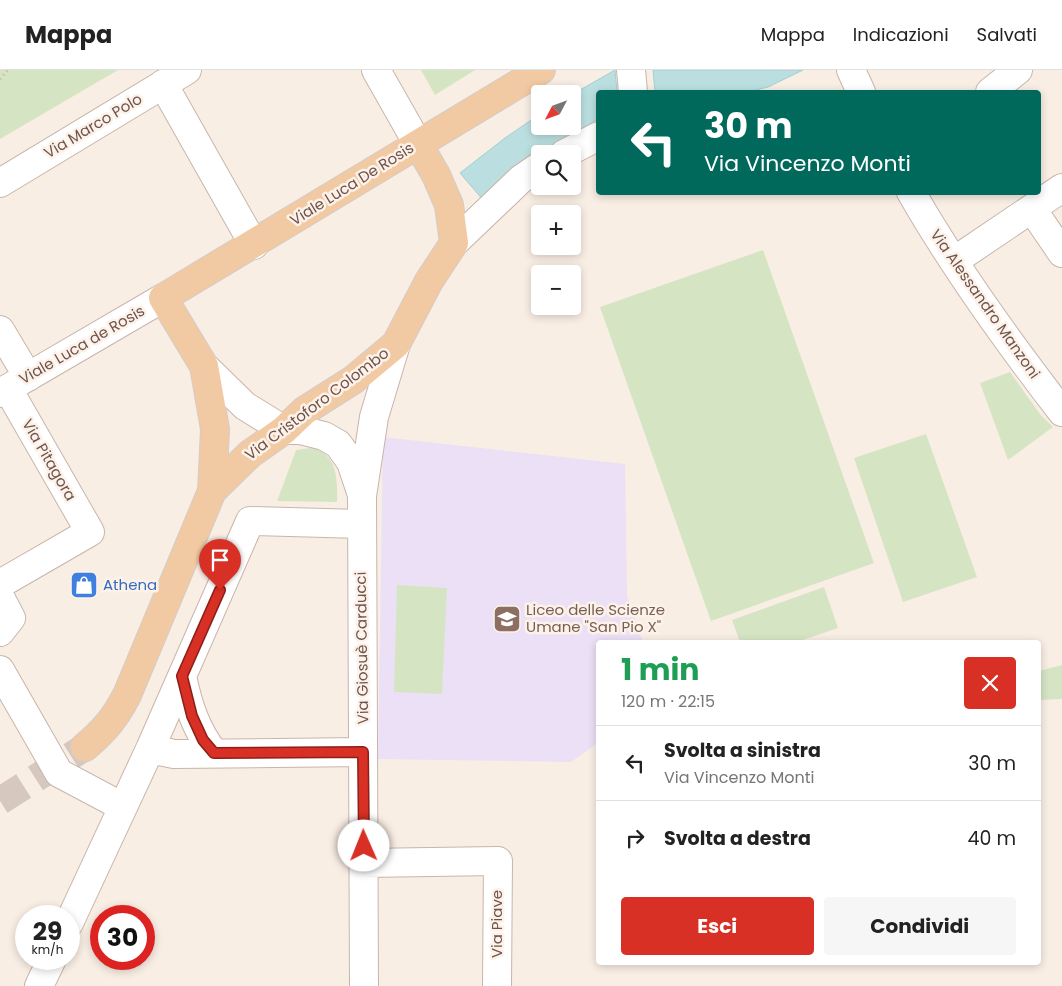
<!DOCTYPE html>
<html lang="it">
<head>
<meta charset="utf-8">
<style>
  :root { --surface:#fff; --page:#f6f6f6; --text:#222; --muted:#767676; --line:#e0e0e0; --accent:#d93025 }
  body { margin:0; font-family:Poppins,sans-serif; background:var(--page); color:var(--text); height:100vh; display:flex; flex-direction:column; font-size:19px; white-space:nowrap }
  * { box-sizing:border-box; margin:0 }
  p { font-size:16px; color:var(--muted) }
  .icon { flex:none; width:28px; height:28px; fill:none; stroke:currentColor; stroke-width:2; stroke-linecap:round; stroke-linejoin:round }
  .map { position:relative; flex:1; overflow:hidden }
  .side { position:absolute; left:596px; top:570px; width:445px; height:325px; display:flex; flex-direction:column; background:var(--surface); border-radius:5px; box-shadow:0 2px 8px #0003 }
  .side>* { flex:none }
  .guide { position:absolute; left:596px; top:20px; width:445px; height:105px; border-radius:5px; box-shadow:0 2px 8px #0003; background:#00695c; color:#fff; overflow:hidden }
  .needle { width:32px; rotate:229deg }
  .tools { position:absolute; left:531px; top:15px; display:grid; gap:10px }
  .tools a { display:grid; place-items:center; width:50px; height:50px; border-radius:5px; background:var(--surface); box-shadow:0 2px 8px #0003; font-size:25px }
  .speed { position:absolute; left:15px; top:835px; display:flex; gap:10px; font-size:25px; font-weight:700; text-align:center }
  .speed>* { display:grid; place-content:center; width:65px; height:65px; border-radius:50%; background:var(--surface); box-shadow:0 2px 8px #0003; line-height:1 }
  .speed small { font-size:12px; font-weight:400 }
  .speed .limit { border:8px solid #d22; background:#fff; color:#111 }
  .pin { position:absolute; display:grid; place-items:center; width:42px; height:42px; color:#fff; margin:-51px -21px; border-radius:50% 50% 50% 0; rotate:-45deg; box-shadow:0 0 5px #0007 }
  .pin .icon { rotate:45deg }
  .me { position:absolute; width:55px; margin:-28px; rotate:359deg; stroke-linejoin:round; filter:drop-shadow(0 0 4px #0008) }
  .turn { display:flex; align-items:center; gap:18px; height:105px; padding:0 25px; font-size:22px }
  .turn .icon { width:65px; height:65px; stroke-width:2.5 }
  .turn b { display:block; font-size:35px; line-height:42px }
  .round { display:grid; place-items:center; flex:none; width:52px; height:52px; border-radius:5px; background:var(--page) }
  .summary { display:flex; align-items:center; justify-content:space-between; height:85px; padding:0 25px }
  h1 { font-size:30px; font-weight:700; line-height:38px; color:#1e9e55 }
  .action { display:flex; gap:10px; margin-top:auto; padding:10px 25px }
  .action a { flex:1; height:58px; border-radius:5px; background:var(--accent); color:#fff; font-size:20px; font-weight:700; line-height:58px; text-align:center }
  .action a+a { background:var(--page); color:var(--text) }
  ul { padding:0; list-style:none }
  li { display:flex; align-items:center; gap:15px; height:75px; padding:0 25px; border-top:1px solid var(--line) }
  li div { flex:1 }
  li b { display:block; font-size:19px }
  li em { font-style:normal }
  header { display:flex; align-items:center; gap:30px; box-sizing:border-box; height:70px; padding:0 25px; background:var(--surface); border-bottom:1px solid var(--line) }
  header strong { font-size:24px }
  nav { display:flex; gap:28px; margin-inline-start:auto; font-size:18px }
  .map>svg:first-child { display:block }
</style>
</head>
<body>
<header>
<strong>Mappa</strong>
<nav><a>Mappa</a><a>Indicazioni</a><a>Salvati</a></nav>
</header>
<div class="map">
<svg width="1062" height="916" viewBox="0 0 1062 916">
  <rect width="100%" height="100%" fill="#f9eee4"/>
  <!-- education -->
  <path fill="#ebe0f5" d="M383,367l242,27 2,132 16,46h-44v100l-28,20 -193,-3z"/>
  <!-- green -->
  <path fill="#d5e5c4" d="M0,0h118l-118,69z
    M421,0h54l-40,25z
    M763,180l111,313 -163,58 -111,-314z
    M1010,302l30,42 13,13 -45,33 -28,-77z
    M926,364l51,143 -74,25 -49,-144z
    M310,378c27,4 28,31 27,54l-60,-1 19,-51z
    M397,515l50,3 -5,106 -48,-2z
    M824,517l14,41 -41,14h-57l-8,-22z
    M1062,595v34l-23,1v-29z"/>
  <!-- water -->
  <path fill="#bbdfe0" stroke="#a2cfd1" d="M615,0l2,22h-18v26l-57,36 -58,47 -24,-28 45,-35 35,-24v12h32l1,-32z
    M653,0h150l-35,17 -20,5h-93z"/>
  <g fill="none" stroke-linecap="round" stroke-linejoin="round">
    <!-- major-tunnel -->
    <path stroke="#d6c8be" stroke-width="28" stroke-dasharray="28 14" stroke-linecap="butt" d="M0,731l85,-54"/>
    <!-- minor casing -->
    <g stroke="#c8b5ab" stroke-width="30">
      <path id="minor" d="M376,0l42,74
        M631,0l2,22
        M851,0l10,22
        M163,14l91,161
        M990,22l28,-22
        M564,84l35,-18
        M0,113l187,-113
        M911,122c44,77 97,150 151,220
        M1032,139l30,44
        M454,173l67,-64 19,-13
        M954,191l108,-73
        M0,260l28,47
        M204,296l41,40 39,24h16l24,6 14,8 13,18 10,30
        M0,323l163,-95
        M0,514l90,-52 -82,-143
        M0,527l11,21 -11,14
        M0,600l59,103 64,34
        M182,606c6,29 14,54 32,77
        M150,679l24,5 189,-2
        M364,793l134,-2 -1,125
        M69,853l81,-174 100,-228 111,3
        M39,916l13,-27
        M364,916l-2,-490 12,-79 22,-73"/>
    </g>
    <!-- major casing -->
    <g stroke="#d4ccc9" stroke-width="30">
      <path id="major" d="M212,421l3,-62 -11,-63 -41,-68 378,-228
        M85,677c20,-17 30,-29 42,-52l85,-204 38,-37 34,-24 20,-19 49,-31 43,-36 33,-63 25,-38 -5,-38 -13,-30 -18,-31"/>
    </g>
    <!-- path -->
    <path stroke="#d0aea2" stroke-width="3" stroke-dasharray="1 4" stroke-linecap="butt" d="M0,9l8,-9"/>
    <!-- minor -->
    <use href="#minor" stroke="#fff" stroke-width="28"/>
    <!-- major -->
    <use href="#major" stroke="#f1caa3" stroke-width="28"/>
  </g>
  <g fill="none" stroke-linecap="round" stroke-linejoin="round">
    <!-- route casing -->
    <g stroke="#8d1f18" stroke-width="12">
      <path id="route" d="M220,520l-38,86 10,40 11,24 11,13 149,-1 1,94"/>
    </g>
    <!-- route -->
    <use href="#route" stroke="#d93025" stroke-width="9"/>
  </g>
  <!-- icons -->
  <defs>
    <g id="shop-square" transform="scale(1.4375)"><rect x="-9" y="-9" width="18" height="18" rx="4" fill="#3f7fe0" stroke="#fdf2e9"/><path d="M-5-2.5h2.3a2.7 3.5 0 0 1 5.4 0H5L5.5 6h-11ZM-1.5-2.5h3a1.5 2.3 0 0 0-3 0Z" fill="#fff"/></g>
    <g id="school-square" transform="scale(1.4375)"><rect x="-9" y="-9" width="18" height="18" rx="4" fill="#8d6e63" stroke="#fdf2e9"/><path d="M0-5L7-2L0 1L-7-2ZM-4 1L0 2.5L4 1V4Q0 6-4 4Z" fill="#fff"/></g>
  </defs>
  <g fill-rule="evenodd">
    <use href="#shop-square" x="84" y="515"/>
    <use href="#school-square" x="507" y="549"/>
  </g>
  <g text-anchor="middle" stroke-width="5" stroke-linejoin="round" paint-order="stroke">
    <!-- street labels -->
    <g font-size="15" fill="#6e544c" stroke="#fdf2e9">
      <text transform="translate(93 56) rotate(-31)" y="5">Via Marco Polo</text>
      <text transform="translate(352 114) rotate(-32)" y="5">Viale Luca De Rosis</text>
      <text transform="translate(985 234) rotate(55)" y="5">Via Alessandro Manzoni</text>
      <text transform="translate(82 275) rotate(-30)" y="5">Viale Luca de Rosis</text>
      <text transform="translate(317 334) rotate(-37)" y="5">Via Cristoforo Colombo</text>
      <text transform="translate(49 390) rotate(60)" y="5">Via Pitagora</text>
      <text transform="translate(362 578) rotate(-91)" y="5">Via Giosuè Carducci</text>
      <text transform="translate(497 854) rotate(-90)" y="5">Via Piave</text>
    </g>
    <!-- shop labels -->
    <g font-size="15" fill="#366cbe" stroke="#fdf2e9" text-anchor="start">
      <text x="103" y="520">Athena</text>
    </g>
    <!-- education labels -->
    <g font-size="15" fill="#785e54" stroke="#fdf2e9" text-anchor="start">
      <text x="526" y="545">Liceo delle Scienze<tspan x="526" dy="17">Umane "San Pio X"</tspan></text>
    </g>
  </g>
</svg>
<div class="tools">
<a><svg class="needle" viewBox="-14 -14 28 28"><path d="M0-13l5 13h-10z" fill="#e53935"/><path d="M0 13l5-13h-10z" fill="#767676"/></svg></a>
<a><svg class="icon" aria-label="search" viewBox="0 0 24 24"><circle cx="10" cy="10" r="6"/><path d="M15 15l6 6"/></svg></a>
<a>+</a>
<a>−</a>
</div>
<div class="speed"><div>29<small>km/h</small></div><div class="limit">30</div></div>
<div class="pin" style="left:220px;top:520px;background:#d93025"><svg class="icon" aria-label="arrive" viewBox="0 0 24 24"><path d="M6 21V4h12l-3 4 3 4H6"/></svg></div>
<svg class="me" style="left:364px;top:776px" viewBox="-20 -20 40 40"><circle r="19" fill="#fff"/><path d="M0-13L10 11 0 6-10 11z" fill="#d93025"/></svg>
<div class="guide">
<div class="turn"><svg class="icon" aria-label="left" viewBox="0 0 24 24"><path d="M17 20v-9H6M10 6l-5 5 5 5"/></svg><div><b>30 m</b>Via Vincenzo Monti</div></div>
</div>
<section class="side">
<div class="summary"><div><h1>1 min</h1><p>120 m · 22:15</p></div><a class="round" style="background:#d93025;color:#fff"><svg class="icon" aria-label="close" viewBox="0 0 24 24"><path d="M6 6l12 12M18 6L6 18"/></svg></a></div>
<ul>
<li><svg class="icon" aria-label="left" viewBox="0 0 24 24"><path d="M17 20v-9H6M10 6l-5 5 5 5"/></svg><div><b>Svolta a sinistra</b><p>Via Vincenzo Monti</p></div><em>30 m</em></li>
<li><svg class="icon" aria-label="right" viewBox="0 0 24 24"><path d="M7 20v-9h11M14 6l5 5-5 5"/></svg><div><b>Svolta a destra</b></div><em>40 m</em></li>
</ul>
<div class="action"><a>Esci</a><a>Condividi</a></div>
</section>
</div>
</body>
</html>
